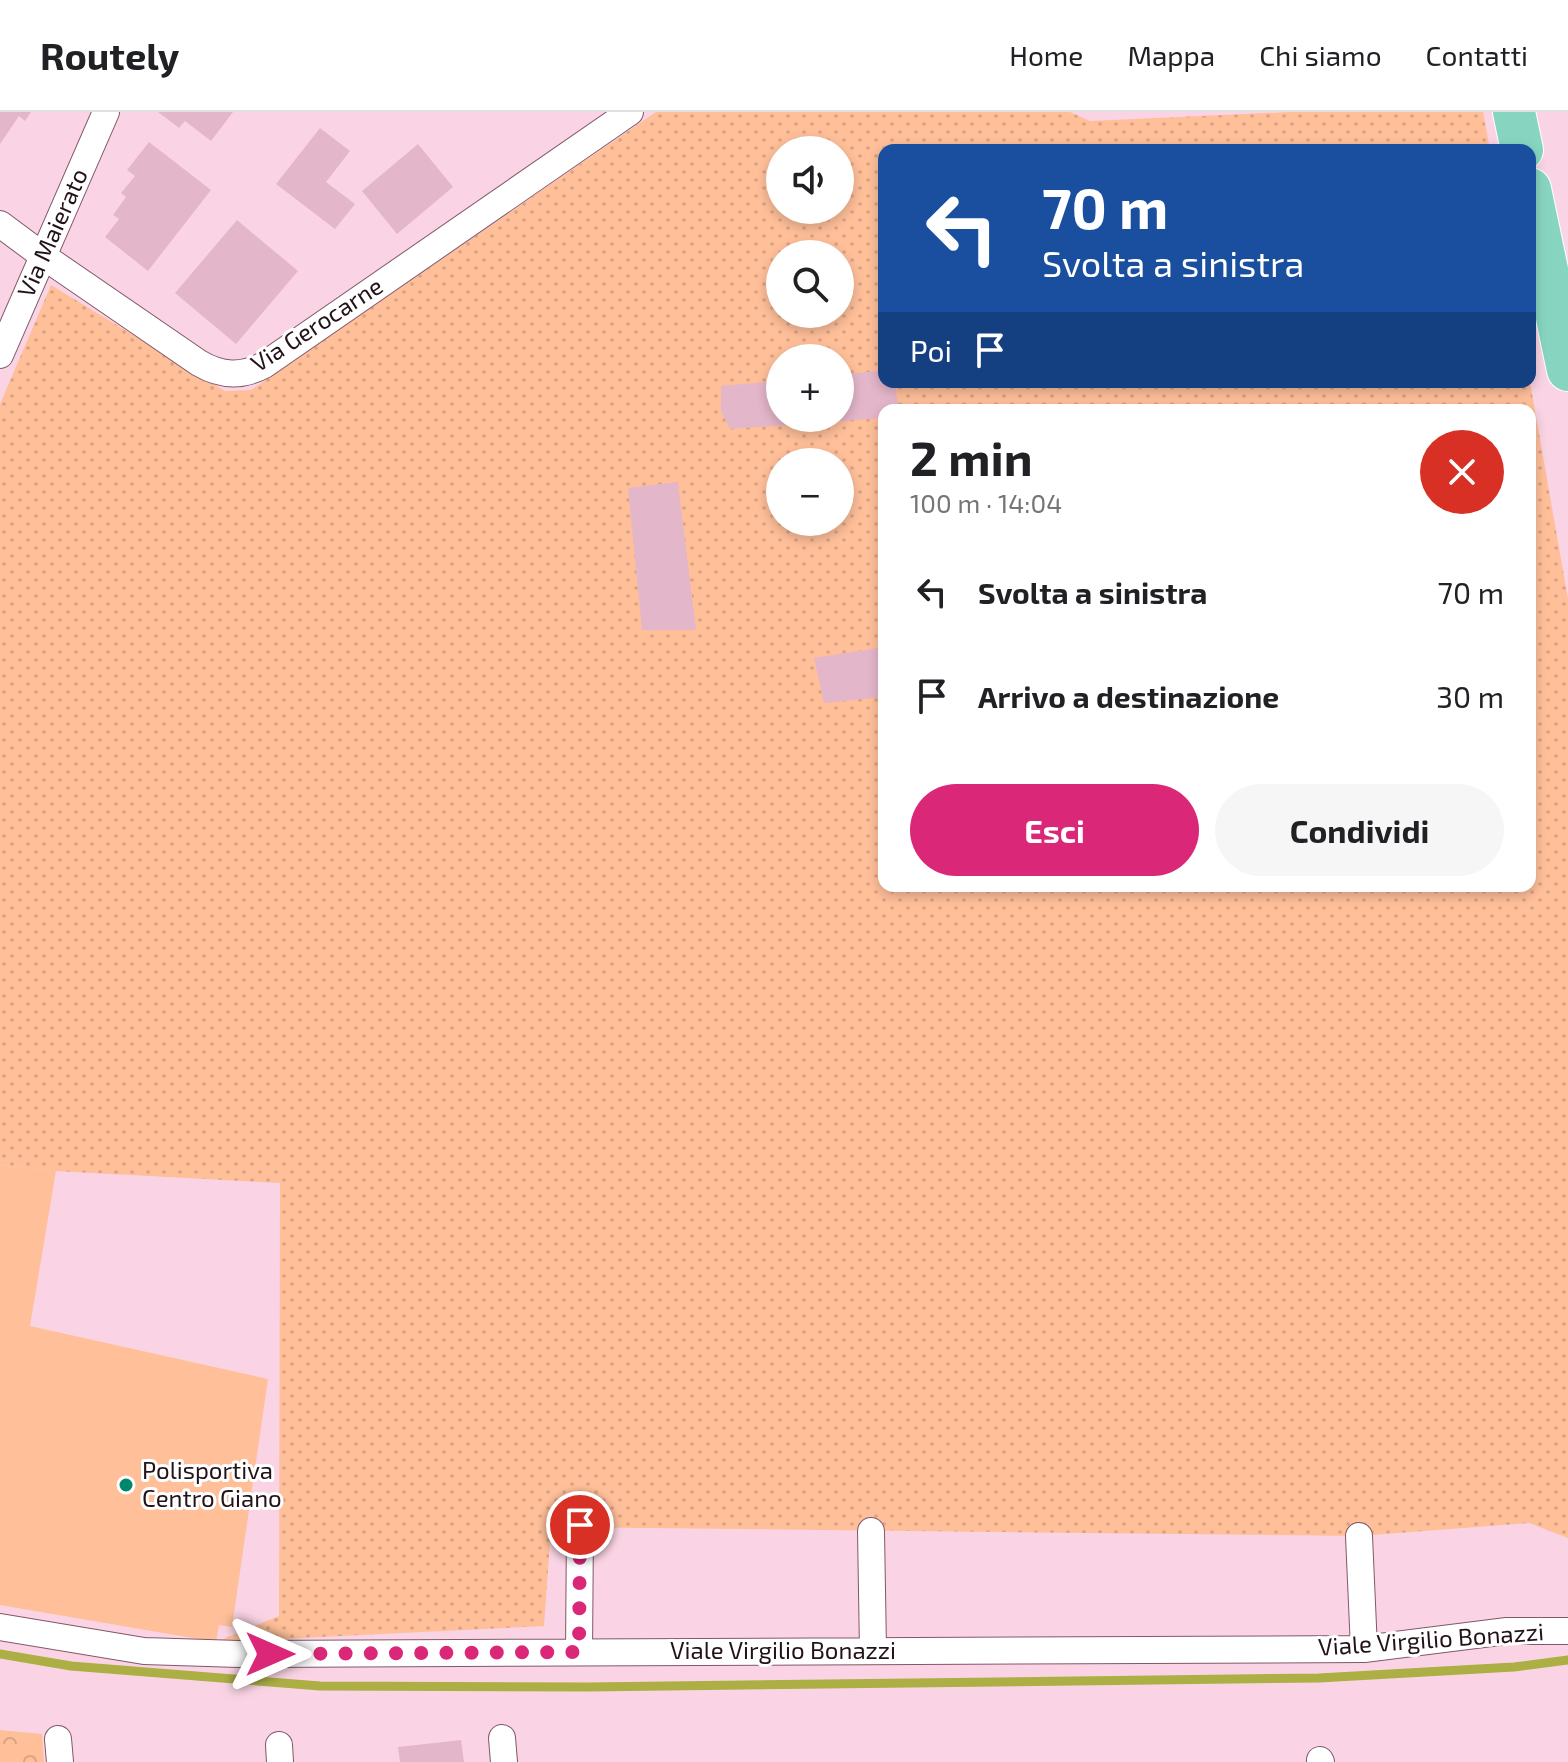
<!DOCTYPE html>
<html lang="it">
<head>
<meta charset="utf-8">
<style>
  :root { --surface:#fff; --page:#f6f6f6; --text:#202124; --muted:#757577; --line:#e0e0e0; --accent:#db2777 }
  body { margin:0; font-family:"Exo 2",sans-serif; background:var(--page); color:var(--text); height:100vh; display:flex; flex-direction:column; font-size:30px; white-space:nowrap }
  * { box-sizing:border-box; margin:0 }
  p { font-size:26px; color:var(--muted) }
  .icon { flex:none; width:44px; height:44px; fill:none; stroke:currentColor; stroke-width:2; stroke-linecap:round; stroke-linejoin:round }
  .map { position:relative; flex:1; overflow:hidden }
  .sheet { position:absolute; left:878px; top:292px; width:658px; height:488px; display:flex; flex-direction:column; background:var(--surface); border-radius:16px; box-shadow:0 4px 12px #0003 }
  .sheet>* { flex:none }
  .hud { position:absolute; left:878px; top:32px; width:658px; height:244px; border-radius:16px; box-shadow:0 4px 12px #0003; background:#1a4fa0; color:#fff; overflow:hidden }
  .fabs { position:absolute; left:766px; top:24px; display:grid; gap:16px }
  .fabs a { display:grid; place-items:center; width:88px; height:88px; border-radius:50%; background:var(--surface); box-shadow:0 4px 12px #0003; font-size:40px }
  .pin { position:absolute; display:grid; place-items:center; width:68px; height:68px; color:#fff; margin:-34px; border:4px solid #fff; border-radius:50%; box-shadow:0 2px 8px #0007 }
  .me { position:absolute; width:88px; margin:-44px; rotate:90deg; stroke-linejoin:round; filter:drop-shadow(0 0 6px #0008) }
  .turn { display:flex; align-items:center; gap:28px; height:168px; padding:0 32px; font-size:36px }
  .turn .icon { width:104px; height:104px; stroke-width:2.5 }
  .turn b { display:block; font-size:56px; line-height:68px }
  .then { display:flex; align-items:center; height:76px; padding:0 32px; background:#0003; gap:16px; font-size:30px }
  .round { display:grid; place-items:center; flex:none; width:84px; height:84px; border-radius:42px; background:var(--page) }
  .head { display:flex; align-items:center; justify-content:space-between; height:136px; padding:0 32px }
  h1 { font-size:48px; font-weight:700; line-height:60px }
  .cta { display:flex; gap:16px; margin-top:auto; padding:16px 32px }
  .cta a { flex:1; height:92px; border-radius:48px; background:var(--accent); color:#fff; font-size:32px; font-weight:700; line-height:92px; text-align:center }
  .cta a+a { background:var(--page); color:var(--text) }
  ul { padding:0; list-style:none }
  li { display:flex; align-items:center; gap:24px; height:104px; padding:0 32px }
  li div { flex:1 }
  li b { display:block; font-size:30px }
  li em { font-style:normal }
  header { display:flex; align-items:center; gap:48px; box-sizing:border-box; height:112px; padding:0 40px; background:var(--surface); border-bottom:2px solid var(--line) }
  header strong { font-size:38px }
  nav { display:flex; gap:44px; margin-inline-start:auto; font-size:28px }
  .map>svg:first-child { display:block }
</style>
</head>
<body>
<header>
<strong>Routely</strong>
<nav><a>Home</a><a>Mappa</a><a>Chi siamo</a><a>Contatti</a></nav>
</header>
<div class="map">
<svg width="1568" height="1650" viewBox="0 0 1568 1650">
  <defs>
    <pattern id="grass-dots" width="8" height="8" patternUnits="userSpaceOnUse" patternTransform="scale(2)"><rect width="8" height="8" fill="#ffbf99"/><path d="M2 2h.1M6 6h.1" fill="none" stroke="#daa383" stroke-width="1.8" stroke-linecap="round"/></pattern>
    <pattern id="park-crowns" width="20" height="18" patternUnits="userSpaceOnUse" patternTransform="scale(2)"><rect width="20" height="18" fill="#ffbf99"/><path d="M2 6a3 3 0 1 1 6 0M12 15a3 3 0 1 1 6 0" fill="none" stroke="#daa383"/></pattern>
  </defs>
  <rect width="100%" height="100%" fill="#fad4e4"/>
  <!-- grass -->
  <path fill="url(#grass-dots)" fill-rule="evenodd" d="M656,0h414l20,9 200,-9h193l7,38h-606v232h646l38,217v939l-39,-15 -170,13 -808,-9 -7,99 -328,16 63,-26 1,-433 -224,-12 -56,-6v-761l51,-119 174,106 26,-1zM780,38h60v60h-60zM780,142h60v60h-60zM780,246h60v60h-60zM884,298h646v476h-646zM780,350h60v60h-60z"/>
  <!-- park -->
  <path fill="url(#park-crowns)" d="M0,1618l42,4 2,28h-44z"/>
  <!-- pitch -->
  <path fill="#ffbf99" d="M0,1053l56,6 -26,155 238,53 -36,248 -13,-2 -3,17 -216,-37z"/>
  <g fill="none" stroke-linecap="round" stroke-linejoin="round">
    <!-- stream -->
    <path stroke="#abaf44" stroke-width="9" d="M0,1542l71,12 249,20 268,1 731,-9 195,-11 54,-7"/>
  </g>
  <!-- building -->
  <path fill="#e4b6c9" d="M0,0h31l-6,9 -6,-5 -19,28z
    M158,0h75l-22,29 -26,-20 -6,7z
    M320,16l30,23 -24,31 29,22 -20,25 -59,-45z
    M149,30l62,48 -63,81 -43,-34 14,-18 -6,-4 13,-18 -5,-4 14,-17 -8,-6z
    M418,32l35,43 -56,47 -35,-43z
    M237,108l61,51 -62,73 -61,-51z
    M884,258v12h13l-1,12 4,16h-16v8l-154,11 -9,-18v-25l59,-5v37h60v-43z
    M678,370l18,148h-54l-14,-142z
    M884,535v50l-60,6 -10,-45z
    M461,1628l3,22h-64l-2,-15z"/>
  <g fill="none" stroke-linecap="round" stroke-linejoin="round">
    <!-- minor casing -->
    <g stroke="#805869" stroke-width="28">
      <path id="minor" d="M0,112l43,32 156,107c22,13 43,14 65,2l366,-253
        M0,243l106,-243
        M871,1419l2,120
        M1359,1424l5,113
        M0,1515l144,24 95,3 1125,-5 143,-18h61
        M579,1540l1,-127
        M502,1626l2,24
        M58,1627l2,23
        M279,1633l1,17
        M1320,1648l1,2"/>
    </g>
    <!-- primary casing -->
    <g stroke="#fff" stroke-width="44">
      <path id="primary" d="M1514,0l8,38
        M1530,77l38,181"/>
    </g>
    <!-- minor -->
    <use href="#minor" stroke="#fff" stroke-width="26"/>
    <!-- primary -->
    <use href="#primary" stroke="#87d5c1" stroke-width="42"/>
  </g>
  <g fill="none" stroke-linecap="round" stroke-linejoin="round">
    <!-- route -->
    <path stroke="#db2777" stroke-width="14" stroke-dasharray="0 25.2" d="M270,1542l309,-2 1,-127"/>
  </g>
  <!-- markers -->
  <circle fill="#00876b" stroke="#fff" stroke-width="3" cx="126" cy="1373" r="8"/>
  <g text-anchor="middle" stroke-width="6" stroke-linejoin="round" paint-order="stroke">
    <!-- street labels -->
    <g font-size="24" fill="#221219" stroke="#fff">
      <text transform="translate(53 121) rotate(-66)" y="8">Via Maierato</text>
      <text transform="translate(317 213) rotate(-33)" y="8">Via Gerocarne</text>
      <text transform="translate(1431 1528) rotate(-4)" y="8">Viale Virgilio Bonazzi</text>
      <text x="783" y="1547">Viale Virgilio Bonazzi</text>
    </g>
    <!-- poi labels -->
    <g font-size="24" fill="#221219" stroke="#fff" text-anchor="start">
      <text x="142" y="1367">Polisportiva<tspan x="142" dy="28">Centro Giano</tspan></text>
    </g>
  </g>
</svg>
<div class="fabs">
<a><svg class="icon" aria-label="sound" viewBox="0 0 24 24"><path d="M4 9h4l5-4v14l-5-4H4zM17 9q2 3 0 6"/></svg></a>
<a><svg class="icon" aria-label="search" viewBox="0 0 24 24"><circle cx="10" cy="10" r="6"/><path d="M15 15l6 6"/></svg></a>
<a>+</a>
<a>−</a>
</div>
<div class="pin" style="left:580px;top:1413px;background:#d93025"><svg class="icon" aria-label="arrive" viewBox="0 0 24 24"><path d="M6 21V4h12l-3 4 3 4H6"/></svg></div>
<svg class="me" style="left:270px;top:1542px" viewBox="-20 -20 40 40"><path d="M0-17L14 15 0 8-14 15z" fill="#db2777" stroke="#fff" stroke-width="4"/></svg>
<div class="hud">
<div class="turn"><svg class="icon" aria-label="left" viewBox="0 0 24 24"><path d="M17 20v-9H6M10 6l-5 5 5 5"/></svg><div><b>70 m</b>Svolta a sinistra</div></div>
<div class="then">Poi<svg class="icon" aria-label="arrive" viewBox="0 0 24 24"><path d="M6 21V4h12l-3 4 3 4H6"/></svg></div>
</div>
<section class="sheet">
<div class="head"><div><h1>2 min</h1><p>100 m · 14:04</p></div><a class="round" style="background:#d93025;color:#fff"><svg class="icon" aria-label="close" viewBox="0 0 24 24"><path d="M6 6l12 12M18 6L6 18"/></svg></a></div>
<ul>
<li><svg class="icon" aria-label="left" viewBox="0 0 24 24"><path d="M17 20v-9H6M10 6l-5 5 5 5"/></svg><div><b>Svolta a sinistra</b></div><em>70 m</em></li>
<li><svg class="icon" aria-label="arrive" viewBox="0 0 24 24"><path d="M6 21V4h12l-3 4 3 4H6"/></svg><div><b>Arrivo a destinazione</b></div><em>30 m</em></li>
</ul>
<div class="cta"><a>Esci</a><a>Condividi</a></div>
</section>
</div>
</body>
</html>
